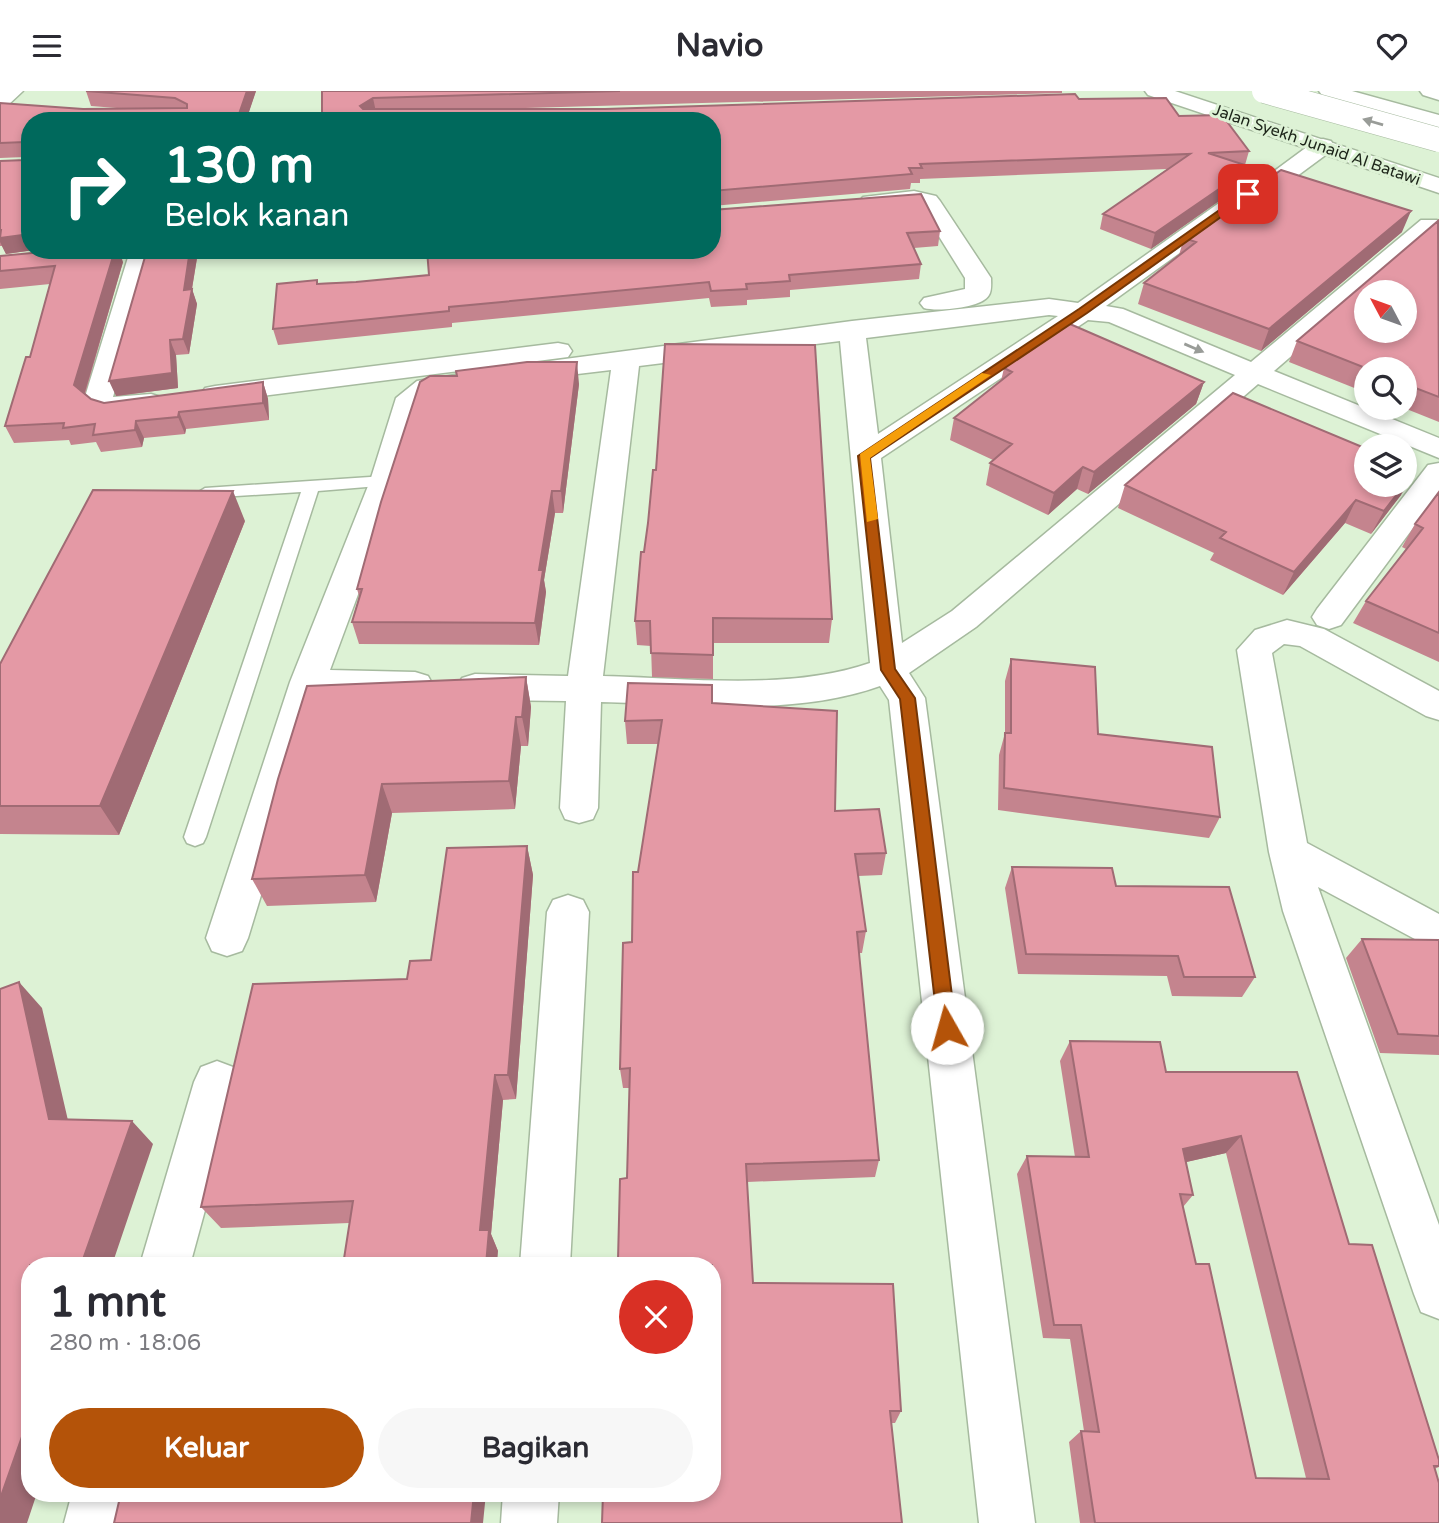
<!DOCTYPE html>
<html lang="id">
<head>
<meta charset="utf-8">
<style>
  :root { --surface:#fff; --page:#f7f7f7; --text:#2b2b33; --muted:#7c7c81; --accent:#b45309 }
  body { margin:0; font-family:"Varela Round",sans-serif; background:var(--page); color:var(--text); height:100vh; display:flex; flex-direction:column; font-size:26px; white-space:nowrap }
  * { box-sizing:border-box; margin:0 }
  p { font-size:23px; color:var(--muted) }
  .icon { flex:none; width:38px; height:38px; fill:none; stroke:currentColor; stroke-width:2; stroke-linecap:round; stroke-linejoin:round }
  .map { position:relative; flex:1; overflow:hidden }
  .drawer { position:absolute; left:21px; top:1166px; width:700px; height:245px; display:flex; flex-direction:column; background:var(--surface); border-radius:28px; box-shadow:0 4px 10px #0003 }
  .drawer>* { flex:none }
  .top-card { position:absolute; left:21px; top:21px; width:700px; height:147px; border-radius:28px; box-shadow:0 4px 10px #0003; background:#00695c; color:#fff; overflow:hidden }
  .needle { width:46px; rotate:311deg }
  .buttons { position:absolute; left:1354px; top:189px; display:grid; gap:14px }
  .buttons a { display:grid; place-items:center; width:63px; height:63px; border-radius:50%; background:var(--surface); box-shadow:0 4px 10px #0003; font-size:35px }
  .pin { position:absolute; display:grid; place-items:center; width:60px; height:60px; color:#fff; margin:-30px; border-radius:14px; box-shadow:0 4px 10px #0006 }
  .me { position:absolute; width:77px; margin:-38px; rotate:353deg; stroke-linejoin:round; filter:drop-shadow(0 0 5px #0008) }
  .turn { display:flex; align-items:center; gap:24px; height:147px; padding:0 28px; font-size:32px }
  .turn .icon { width:91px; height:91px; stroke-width:2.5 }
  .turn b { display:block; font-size:49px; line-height:60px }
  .round { display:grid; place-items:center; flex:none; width:74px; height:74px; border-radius:37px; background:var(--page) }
  .headline { display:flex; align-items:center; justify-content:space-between; height:119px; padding:0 28px }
  h1 { font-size:42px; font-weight:800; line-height:52px }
  .button { display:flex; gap:14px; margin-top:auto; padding:14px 28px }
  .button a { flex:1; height:80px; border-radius:42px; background:var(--accent); color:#fff; font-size:28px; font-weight:800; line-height:80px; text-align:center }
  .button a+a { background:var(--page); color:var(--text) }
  header { display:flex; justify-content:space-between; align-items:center; height:91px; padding:0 28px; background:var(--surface); font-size:32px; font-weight:800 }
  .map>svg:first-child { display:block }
</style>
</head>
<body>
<header><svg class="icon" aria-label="menu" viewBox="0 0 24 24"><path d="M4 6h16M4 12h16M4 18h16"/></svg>Navio<svg class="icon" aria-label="heart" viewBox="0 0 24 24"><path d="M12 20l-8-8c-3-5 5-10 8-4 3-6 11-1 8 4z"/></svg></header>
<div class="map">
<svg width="1439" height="1432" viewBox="0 0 1439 1432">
  <rect width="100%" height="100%" fill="#ddf2d5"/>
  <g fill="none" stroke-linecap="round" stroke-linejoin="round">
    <!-- service casing -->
    <g stroke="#a6ba9f" stroke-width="3">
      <path id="service" d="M385,385l8,5 -2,4 -73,6 -112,346 -3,6 -8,3 -8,-3 -3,-6 117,-345 -96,6 -8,-5 8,-5z"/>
    </g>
    <!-- minor casing -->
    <g stroke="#a6ba9f" stroke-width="3">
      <path id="minor" d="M0,0h23l-16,15 -7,2z
        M1323,48l8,2 3,5 -3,5 -42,31h-16l-3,-5 3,-5 42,-31z
        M914,100l22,5 4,5 51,77c0,5 1,12 -2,17 -7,13 -52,17 -65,13l-4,-5 4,-5 41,-9v-11l-45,-72 -57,1 -4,-5 4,-5z
        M1227,110l8,2 4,5 -4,5 -129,93 17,3 128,53 170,-142h16v10l-163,141 165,67v20l-181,-74 -282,243 -67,46 16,25 110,825h-56l-90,-823 -9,-14c-87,31 -187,18 -279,16l-3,106 -5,11 -14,4 -14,-4 -5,-11 6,-107 -91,-1 -13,-4 -5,-9 5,-9 13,-4 93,2 43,-306 -84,10 -10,-2 -4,-6 4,-6 10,-2 325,-43 197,-22 29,4 141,-100zM1049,224l9,1 -180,118 -12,-96zM1088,229l21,2 126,53 -283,236 -50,32 -21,-185zM840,250l30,322c-81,28 -182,15 -267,13l36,-310z
        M154,159l-41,147 38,-3 10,3 4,6 -4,6c-25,6 -60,15 -77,-9l46,-149z
        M558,252l10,2 4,6 -4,6 -353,45 -10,-2 -4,-6 4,-6 10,-2z
        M468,282l10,2 4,6 -4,6 -43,7 -12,8 -23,79 -70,189 85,2 13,4 5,9 -5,9 -13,4 -93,-3 -74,243 -6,13 -15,5 -15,-5 -6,-13 84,-256 80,-201 26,-83 21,-17z
        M1439,372v30l-98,132 -12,4 -12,-4 -5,-8 5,-8 111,-144z
        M1287,529l37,9 115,62v29l-13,-4 -126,-70 -16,-2 -12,9 35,190 132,71v38l-121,-65 121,338v94l-18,-7 -7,-18 -131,-383 -14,-59 -32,-202 18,-20z
        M568,804l15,5 6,12 -19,353h-50l27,-353 6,-12z
        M217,970l16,6 7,15 -50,183h-50l54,-183 7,-15z
        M72,1402h56l-8,30h-56z
        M503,1402h56l-2,30h-56z"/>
    </g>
    <!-- primary casing -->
    <g stroke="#a6ba9f" stroke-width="3">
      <path id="primary" d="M1145,0h30l264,87v15l-291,-98z
        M1420,0h19v9l-16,-5z"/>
    </g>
    <!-- motorway casing -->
    <g stroke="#a6ba9f" stroke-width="3">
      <path id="motorway" d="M1319,0h33l87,24v13l-117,-33z"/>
    </g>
    <!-- service -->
    <use href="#service" fill="#fff" fill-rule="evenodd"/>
    <!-- minor -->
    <use href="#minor" fill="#fff" fill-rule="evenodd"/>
    <!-- primary -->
    <use href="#primary" fill="#fff" fill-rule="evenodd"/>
    <!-- motorway -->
    <use href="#motorway" fill="#fff" fill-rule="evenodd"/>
    <!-- motorway-bridge casing -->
    <g stroke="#a6ba9f" stroke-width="25" stroke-linecap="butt">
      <path id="motorway-bridge" d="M1264,0l175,49"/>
    </g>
    <!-- motorway-bridge -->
    <use href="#motorway-bridge" stroke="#fff" stroke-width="24"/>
  </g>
  <!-- wall -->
  <path fill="#c4848e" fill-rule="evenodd" d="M86,0h170l-8,23 74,-1v-22h740v2l-572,16h115l474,-10 100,17 70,35 -4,14 6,2 -5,15 -95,67 -51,-20 3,-15 64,-45 -247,10v4h-9l-1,6 -198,17v-85h-682v129h4l-28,4 -4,-8h-2v-85l25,-1v-3l-25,1v-55l83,6h46l-38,-3z
    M712,119l228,21 -2,15 -24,2 7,16 -2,15 -129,11v7l-43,3v5l-36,2 -2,-9 -257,25v4l-174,18 -5,-16 45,-46 38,-1 73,-7z
    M1439,131v200l-35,-14 1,-39h-38v24l-78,-31 8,-21z
    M1402,141l-141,119 -123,-47 6,-21 35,-28 5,-17z
    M147,159h47l3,8 -5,31 5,15 -8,50 -13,1 2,33 -62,8z
    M0,165l123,6 -38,132 6,5 13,4 159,-21 5,17 1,21 -83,9 -1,5 -41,4 -2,9 -41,5 -5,-10 -25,3 -2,-5 -55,3 -9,-17 25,-69 20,-73 -50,5z
    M1004,277l200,14 -8,22 -108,90 -11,-5 -29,26 -62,-30 4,-22 3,-3 -43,-20 4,-22 47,-37z
    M579,293l-16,129h-8l-11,67 2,12 -7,53 -180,-1 -7,-22 7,-26 -2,-7z
    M1125,394l276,10 -30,39 -26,-11 -62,72 -73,-35 4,-7 -96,-45z
    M1439,401v170l-86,-39 13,-22 40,-52 -4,-2 13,-23z
    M245,430l-126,314 -119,-1v-170z
    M641,461l191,67 -3,24h-116v36l-61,-2 -1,-31 -14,-1 -2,-24z
    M1011,568l87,75 122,83 -11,21 -211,-28 1,-55 6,-22v-52z
    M526,586l5,30 -3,39h-7l-6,63 -123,4 -16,89 -109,4 -15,-27z
    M712,612l123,108 51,42 -4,22 -24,1 8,55 -4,22h-3l20,207 -4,17 -128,5 6,101 148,128 -6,12h-4l-179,70 -94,-233 9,-82 3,-90h-7l-3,-19 18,-197 20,-128h-31l-2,-23z
    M527,755l6,29 -17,224 -13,1 -12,134 7,17 -149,-28 -128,5 -20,-21 206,-228 24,-19z
    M1012,776l104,19 139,91 -13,20 -70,-1 -5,-20 -149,-2 -13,-86z
    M1362,848l77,1v115l-59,-2 -34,-95z
    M1070,950l96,31h131l52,172 90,216v7l-5,2 5,54h-359l-11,-81 12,-11h3l-14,-92 -27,-1 -26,-164 10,-18 48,1 -15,-96zM1226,1062l80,325h-50l-60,-214 -13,-57 10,-12 -7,-33z"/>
  <!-- shaded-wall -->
  <path fill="#a06b74" d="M247,0h9l-10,30 -7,-7z
    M373,7l3,14 -13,9 -3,-15z
    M1251,76l-5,15 -95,67 4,-16z
    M1411,120l-9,21 -141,119 8,-22z
    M30,143v16h4l-28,4 -6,-12v-4z
    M115,159h4l4,12 -41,140 -8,-17z
    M190,159h4l3,8 -6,36 1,-5 5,15 -8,50 -6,-15 1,-49z
    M170,249l6,15 2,33 -62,8 -7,-15z
    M577,271l2,22 -16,129 -2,-22z
    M263,291l5,17 1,21 -6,-17z
    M1204,291l-8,22 -108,90 6,-22z
    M179,321l7,17 -1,5 -7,-17z
    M136,330l8,17 -2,9 -7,-17z
    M1083,376l-6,22 -29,26 6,-22z
    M1414,382l-13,22 -30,39 13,-23z
    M233,400l12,30 -126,314 -19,-29z
    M552,400l3,22 -11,67 2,12 -7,53 -4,-22 4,-53z
    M1356,409l-11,23 -62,72 11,-23z
    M526,586l5,30 -3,39 -6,-29z
    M516,626l5,29 -6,63 -6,-28z
    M382,693l10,29 -16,89 -11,-27z
    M527,755l6,29 -17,224 -8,-24z
    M19,891l23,26 31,134 -24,-23z
    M495,984l8,25 -12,134 7,17 -1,14h-11l-6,-35z
    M132,1030l21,23 -41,121h-31z
    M1241,1045l-15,17 -57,13 14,-17z
    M30,1323v79h7l-10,30h-27v-24z
    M474,1402h12l-3,30h-12z"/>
  <!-- building -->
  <path fill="#e499a5" stroke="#a06b74" stroke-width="2" fill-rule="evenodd" d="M86,0h161l-8,23 83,-1v-22h298l-247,7 -13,8 3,3h242l470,-15 4,5 87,-1 13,18 43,-1 27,36 -41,2 43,14 -96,66 -52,-19 87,-60 -270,10 2,4h-13l3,6 -200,17v-70h-682v113l-30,4 1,-8h-1v-69l25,-1v-18l-25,1v-40l83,6 104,-1v-4l-12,-6z
    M1281,79l130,41 -142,118 -125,-46 52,-41 -12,-4z
    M921,103l19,37 -33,2 14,31 -132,11 1,6 -44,3 1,5 -36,2 -2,-9 -260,25v4l-176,18 4,-45 40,-4v4l39,-2 73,-7 -2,-25h285v-40z
    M1438,130l1,176 -34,-13v-15h-37l-71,-28zM1367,201h38v39h-38z
    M64,159h51l-41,135 17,14 13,4 159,-21v21l-84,9 -1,5 -42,4 -1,9 -42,5 2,-11 -32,4 1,-5 -59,3 21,-69h4l25,-91 -55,5v-15z
    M147,159h43l-6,40 8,-1 -9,50 -13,1 2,33 -63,8z
    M1063,230l141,61 -110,90 -11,-5 -29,26 -64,-30 22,-19 -58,-26 58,-46 -8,-4z
    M665,253l150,1 17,274 -119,-1v37l-62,-2 -1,-32h-15l6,-69h3l4,-29 5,-53h3z
    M527,271h50l-16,129h-9l-13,79h4l-8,53 -183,-1 10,-33h-5l24,-87 39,-120 10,-6h27l-1,-5z
    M1233,302l134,56v36h37l-20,26 -28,-11 -62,72 -74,-34 6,-6 -101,-47z
    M1405,378l9,4 -9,10z
    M93,399l140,1 -133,315h-100v-142z
    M1439,401v141l-73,-32 57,-73 -8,-4z
    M1011,568l84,8 3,67 114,13 8,70 -216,-29 1,-55h6z
    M526,586l-4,40h-6l-7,64 -127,3 -17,91 -113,4 26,-100 29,-93z
    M628,592l84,2v18l125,8 -2,100 44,-2 7,44 -31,1 11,77 -9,1 22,228 -133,4 7,119 140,1 8,127h-11l12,112h-300l1,-30h109v-228h-102v-4l8,-1 2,-81 7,-1 3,-110 -10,1 3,-126 9,-1 1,-70h5l24,-152 -37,1z
    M527,755l-19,229h-13l-15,155h9l-3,35h-143l10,-64 -152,6 52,-223 154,-5 3,-18 21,-1 16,-112z
    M1012,776l100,1 4,18 113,1 26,90h-71l-6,-21 -152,-2z
    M1362,848l77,1v96l-41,-2z
    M19,891l30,137 83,2 -51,144h-51v149l-30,85v-510z
    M1070,950l90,1 6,30h131l52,172 23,1 67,215v6h-5l5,17v40h-344l-14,-92 18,1 -18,-107h-27l-27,-169 62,1zM1241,1045l88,343 -73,-1 -47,-214h-13l-16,-70 13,1 -10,-46z
    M121,1402h353l-3,30h-357z"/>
  <!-- one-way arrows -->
  <defs><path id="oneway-solid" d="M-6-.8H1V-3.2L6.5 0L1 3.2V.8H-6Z" transform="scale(1.75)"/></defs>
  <g fill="#999c98">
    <use href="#oneway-solid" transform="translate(1373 31) rotate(-164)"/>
    <use href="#oneway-solid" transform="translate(1194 257) rotate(23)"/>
  </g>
  <!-- route -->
  <path fill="#b45309" stroke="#753606" stroke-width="2" d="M1245,101l8,2 -166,119 -217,145 25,211 20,29 41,330 -3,6 -6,2 -7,-2 -2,-6 -38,-329 -19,-29 -23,-214 221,-147z"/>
  <!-- slow -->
  <path fill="#f59e0b" d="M982,282l9,2 -121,83 8,61 -11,3 -7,-68z"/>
  <g text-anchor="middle" stroke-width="6" stroke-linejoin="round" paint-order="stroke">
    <!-- far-street labels -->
    <g font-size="16" fill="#1c2419" stroke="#ddf2d5">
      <text transform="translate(1317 53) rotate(19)" y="6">Jalan Syekh Junaid Al Batawi</text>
    </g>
  </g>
</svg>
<div class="buttons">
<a><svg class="needle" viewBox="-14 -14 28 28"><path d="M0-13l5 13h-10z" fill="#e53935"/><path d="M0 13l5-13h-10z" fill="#7c7c81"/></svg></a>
<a><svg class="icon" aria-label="search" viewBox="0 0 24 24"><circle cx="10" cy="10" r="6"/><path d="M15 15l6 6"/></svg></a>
<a><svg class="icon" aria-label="layers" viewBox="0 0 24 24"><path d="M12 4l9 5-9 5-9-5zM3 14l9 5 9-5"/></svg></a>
</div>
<div class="pin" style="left:1248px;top:103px;background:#d93025"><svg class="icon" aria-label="arrive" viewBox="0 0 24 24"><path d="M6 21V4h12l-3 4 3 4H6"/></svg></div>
<svg class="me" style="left:947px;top:937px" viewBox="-20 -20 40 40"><circle r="19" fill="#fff"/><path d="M0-13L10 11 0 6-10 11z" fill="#b45309"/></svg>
<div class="top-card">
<div class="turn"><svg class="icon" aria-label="right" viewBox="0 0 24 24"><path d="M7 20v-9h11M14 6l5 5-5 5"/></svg><div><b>130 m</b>Belok kanan</div></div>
</div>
<section class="drawer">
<div class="headline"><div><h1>1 mnt</h1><p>280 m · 18:06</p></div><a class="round" style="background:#d93025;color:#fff"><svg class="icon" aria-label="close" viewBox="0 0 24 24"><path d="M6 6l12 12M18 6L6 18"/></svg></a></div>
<div class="button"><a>Keluar</a><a>Bagikan</a></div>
</section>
</div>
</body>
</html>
